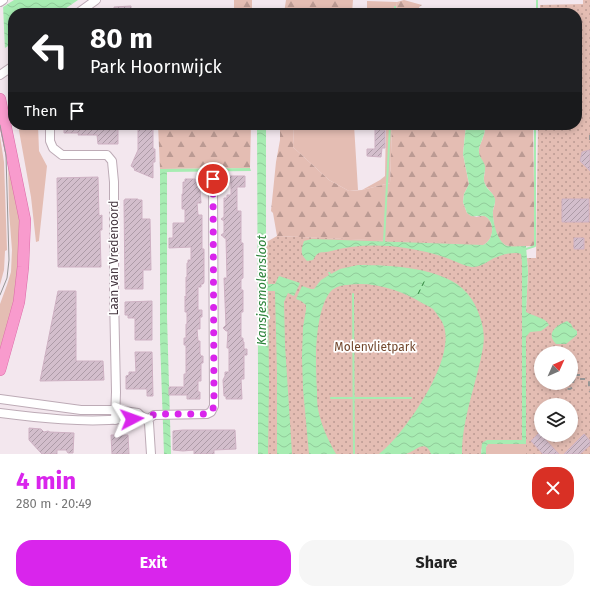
<!DOCTYPE html>
<html lang="en">
<head>
<meta charset="utf-8">
<style>
  :root { --surface:#fff; --page:#f6f6f6; --text:#222; --muted:#767676; --accent:#d925ec }
  body { margin:0; font-family:"Fira Sans",sans-serif; background:var(--page); color:var(--text); height:100vh; display:flex; flex-direction:column; font-size:15px; white-space:nowrap }
  * { box-sizing:border-box; margin:0 }
  p { font-size:13px; color:var(--muted) }
  .icon { flex:none; width:22px; height:22px; fill:none; stroke:currentColor; stroke-width:2; stroke-linecap:round; stroke-linejoin:round }
  .map { position:relative; height:454px; overflow:hidden }
  .sheet { display:flex; flex-direction:column; background:var(--surface); flex:1 }
  .sheet>* { flex:none }
  .hud { position:absolute; left:8px; top:8px; width:574px; height:122px; border-radius:16px; box-shadow:0 2px 6px #0003; background:#202124; color:#fff; overflow:hidden }
  .needle { width:26px; rotate:45deg }
  .fabs { position:absolute; left:534px; top:346px; display:grid; gap:8px }
  .fabs a { display:grid; place-items:center; width:44px; height:44px; border-radius:50%; background:var(--surface); box-shadow:0 2px 6px #0003; font-size:20px }
  .pin { position:absolute; display:grid; place-items:center; width:34px; height:34px; color:#fff; margin:-17px; border:2px solid #fff; border-radius:50%; box-shadow:0 1px 4px #0007 }
  .me { position:absolute; width:44px; margin:-22px; rotate:86deg; stroke-linejoin:round; filter:drop-shadow(0 0 3px #0008) }
  .turn { display:flex; align-items:center; gap:14px; height:84px; padding:0 16px; font-size:18px }
  .turn .icon { width:52px; height:52px; stroke-width:2.5 }
  .turn b { display:block; font-size:28px; line-height:34px }
  .then { display:flex; align-items:center; height:38px; padding:0 16px; background:#0003; gap:8px; font-size:15px }
  .round { display:grid; place-items:center; flex:none; width:42px; height:42px; border-radius:16px; background:var(--page) }
  .head { display:flex; align-items:center; justify-content:space-between; height:68px; padding:0 16px }
  h1 { font-size:24px; font-weight:700; line-height:30px; color:var(--accent) }
  .primary-button { display:flex; gap:8px; margin-top:auto; padding:8px 16px }
  .primary-button a { flex:1; height:46px; border-radius:16px; background:var(--accent); color:#fff; font-size:16px; font-weight:700; line-height:46px; text-align:center }
  .primary-button a+a { background:var(--page); color:var(--text) }
  .map>svg:first-child { display:block }
</style>
</head>
<body>
<div class="map">
<svg width="590" height="454" viewBox="0 0 590 454">
  <defs>
    <pattern id="forest-firs" width="22" height="20" patternUnits="userSpaceOnUse"><rect width="22" height="20" fill="#e4bdb3"/><path d="M5 1l3.5 6h-7zM16 11l3.5 6h-7z" fill="#bb9a93"/></pattern>
    <pattern id="park-dots" width="8" height="8" patternUnits="userSpaceOnUse"><rect width="8" height="8" fill="#e4bdb3"/><path d="M2 2h.1M6 6h.1" fill="none" stroke="#bb9a93" stroke-width="1.8" stroke-linecap="round"/></pattern>
    <pattern id="water-waves" width="16" height="10" patternUnits="userSpaceOnUse"><rect width="16" height="10" fill="#a7ecb2"/><path d="M0 5q4-4 8 0t8 0" fill="none" stroke="#91cb9a"/></pattern>
    <pattern id="building-hatch" width="6" height="6" patternUnits="userSpaceOnUse"><rect width="6" height="6" fill="#d3becc"/><path d="M-1 1l2-2M0 6l6-6M5 7l2-2" fill="none" stroke="#ad9ba7"/></pattern>
  </defs>
  <rect width="100%" height="100%" fill="#f3e7ee"/>
  <!-- grass -->
  <path fill="#e4bdb3" d="M367,1l30,1 -1,11h-29z
    M18,125h20l1,26 8,15 -8,74v1l-3,1 -5,-45z
    M294,125h60l4,65 -9,1 -20,-11 -36,-33z
    M386,125h6l-2,58 -28,7 18,-10 5,-4z
    M0,136l4,26 3,88 -2,1 -1,19 -4,15z
    M8,156l2,3 11,70 -3,58 -18,63v-46l7,-19 4,-13 1,-22 -3,-39z
    M488,444h38v10h-40v-7z"/>
  <!-- forest -->
  <path fill="url(#forest-firs)" d="M234,0h18v13h-18z
    M286,0h67l-1,13h-68z
    M404,0l18,5 -3,2 1,6h-24l1,-11z
    M158,125h93l-1,43 -90,1z
    M280,125h14l-1,22 36,33 20,11 13,-1 28,-7 2,-58h74l-3,29 6,30 -5,10 -1,8 4,11c2,1 6,3 9,4 3,0 5,-2 9,-1 11,6 9,25 -2,29l-206,-9 -4,-23 -2,-2 5,-49 4,-22z
    M485,125h48l2,121c-6,0 -26,1 -30,-1 -9,-5 -12,-21 -12,-31 -1,-4 2,-8 2,-12 -1,-10 -7,-11 -10,-18 -3,-6 1,-10 -1,-15 -1,-6 -5,-12 -5,-17 -1,-5 3,-10 4,-15 2,-4 2,-8 2,-12z"/>
  <!-- park -->
  <path fill="url(#park-dots)" fill-rule="evenodd" d="M583,0h7v454h-64v-142l2,-40 -1,-14h9l2,-133h39v-112h-37v-8l43,-1zM541,353h30v30h-30zM541,405h30v30h-30z
    M277,236l245,10v194h-35l-6,10v4h-216l-2,-210z"/>
  <!-- water -->
  <path fill="url(#water-waves)" d="M14,0h64l-19,13h-46v30l-13,8v-42z
    M257,125h9v128l2,31h7l4,-8 21,7 -6,13 -6,-3 -4,9 1,43 7,109h-15v-82l-2,-81h-7l1,90 -1,73h-10v-79z
    M466,125h19c0,4 0,8 -2,12 -1,5 -5,10 -4,15 0,5 5,9 6,14 1,6 -3,11 0,18 2,6 8,8 10,15 1,5 -3,10 -2,15 0,9 5,30 15,32 5,1 12,0 18,0l2,26 -2,40c7,4 20,6 23,13l-8,6 -11,1 -4,5v107h-38l-2,3v7h-5l1,-11 5,-3h35v-178l-1,-8c-7,-3 -19,1 -27,4 -7,4 -13,9 -22,9 -7,-1 -12,-4 -18,-6 -6,-3 -13,-5 -20,-7 -34,-9 -69,-12 -103,-3 -10,3 -12,-2 -18,9l-6,1c-7,-7 -6,-11 -3,-20l8,-2 171,6c11,-4 13,-25 1,-29 -4,-1 -9,1 -13,0l-4,-3 -4,-11 1,-8 5,-10 -6,-30z
    M250,168l1,3 -84,1v145l4,137h-7l-4,-114v-171z
    M358,265c31,0 87,2 109,28 6,7 10,15 13,24 3,9 5,20 3,30 -6,36 -21,70 -21,107h-31c-6,-17 -17,-1 -26,0 -8,0 -18,0 -26,0 26,-20 79,-97 64,-130 -2,-5 -7,-11 -10,-15 -3,-2 -7,-4 -11,-6 -21,-13 -49,-22 -75,-18 -5,0 -12,2 -16,6 -12,14 -14,43 -15,61 0,13 0,26 1,39 0,6 0,13 1,18 3,16 10,31 18,45h-27l-6,-65 -1,-33 1,-29 3,-17v-5l-5,-4 -5,-2 6,-13 9,3h3l7,-9 8,-5 -1,-3h2l1,2 9,-5z
    M567,321l4,3 2,4 4,3v4l-11,9h-10c-11,-11 1,-19 11,-23z"/>
  <!-- pier -->
  <path fill="#f3e7ee" d="M3,5l2,45 -5,3v-46z"/>
  <g fill="none" stroke-linecap="round" stroke-linejoin="round">
    <!-- stream -->
    <path stroke="#a7ecb2" stroke-width="2" d="M395,13v-6
      M537,13v-13
      M384,242l6,-117
      M526,249l9,-3v-121
      M353,294l1,160
      M331,398h80"/>
    <!-- ferry -->
    <path stroke="#2e843c" stroke-width="1" stroke-dasharray="5 4" stroke-linecap="butt" d="M418,294l8,-16"/>
  </g>
  <!-- building -->
  <path fill="url(#building-hatch)" stroke="#ceb1c3" d="M131,6v7h-17v-6z
    M64,125h54v19h-20l-1,-9h-19l1,-2h-15z
    M138,125h15v24h2v13h-2v16l-19,-8 1,-1 -4,-3 7,-16z
    M375,126h10v22h-3l-1,9 -14,-1v-7h8z
    M590,150v21l-10,-10 2,-9z
    M226,176h19v11h-8v24h4v32h2v35l-2,1v11h2v22h-2v26h2v4h1v7h3v6h-3v24h-3l1,20h-16v-3h-2l-1,-16 2,-4v-4h4v-24h-2v-1l1,-16h-2l-3,-3 3,-3 -2,-47h3l-1,-40h-2v-1l-3,-2 3,-2v-12l-3,-2 3,-2v-19h3v-3h4v-12h-5z
    M98,177l1,39 3,-1v15h-2l1,37h-43l-1,-89z
    M185,179h10v3h7v6l-2,1 1,14h-4l1,12h4v34h2v33l-1,2h-2v3h-3v23h4v7h-2v12h-3l1,12h2v13l1,2h2v7h-2v18h-3v11h2v7h-13v-4h-18v-8h15v-13h2v-29h-2v-7h2v-14h1v-12h-2v-16l1,2v-21h1v-14h1v-3h3v-13l-22,1v-10h4v-15h12v-14h-3v-15h1v-12h2z
    M125,199h13v1h4v19h8l1,51h-8v19h-18l-1,-89h1z
    M562,199h27v23h-27z
    M574,238h10v11h-10z
    M58,291h18v70h27l1,19 -64,1z
    M152,301v39h-17v-22h-7v-3h-3v-13z
    M135,352h17l1,44h-6v-7h-21v-13l3,-1v-3h7z
    M29,428l12,1 3,3 4,-1 2,1 24,1 -1,20h-5l-2,-3h-9v4h-15l-13,-14z
    M183,430h52l1,19 -22,1v4h-20v-4l-11,1 -10,-1v-19z
    M539,433l2,2 18,19h-16l-12,-13z
    M584,434l6,7v4l-10,9h-16z
    M111,435h17l1,19h-17z"/>
  <g fill="none" stroke-linecap="round" stroke-linejoin="round">
    <!-- minor casing -->
    <g stroke="#bdabb6" stroke-width="10">
      <path id="minor" d="M0,2l3,-2
        M78,13l18,-13
        M0,75l13,-9
        M50,125v16l3,7 9,7h45l5,6 2,21v113l2,97 -1,28
        M0,399l81,11h35l22,3 3,3 5,3 3,4 2,31
        M0,413c39,5 84,10 124,6 7,0 11,1 17,-3
        M147,420l7,-5 53,-1 4,-2 3,-6 -1,-227"/>
    </g>
    <!-- major casing -->
    <g stroke="#dc6ca9" stroke-width="12">
      <path id="major" d="M0,99l25,121 -2,47 -4,35 -19,68"/>
    </g>
    <!-- minor -->
    <use href="#minor" stroke="#fff" stroke-width="8"/>
    <!-- major -->
    <use href="#major" stroke="#f89bcd" stroke-width="11"/>
    <!-- tram -->
    <path stroke="#969696" stroke-width="1" d="M0,125l6,30 3,105 -2,18 -7,17"/>
    <!-- rail -->
    <path stroke="#969696" stroke-width="2" stroke-dasharray="5 5" stroke-linecap="butt" d="M590,135v7
      M571,368l1,7h9
      M562,383v4l1,1 7,1 3,-2v-6l2,-2h12l2,2v9l1,2"/>
  </g>
  <g fill="none" stroke-linecap="round" stroke-linejoin="round">
    <!-- route -->
    <path stroke="#d925ec" stroke-width="7" stroke-dasharray="0 12.6" d="M132,419h4l5,-3 6,4 7,-6h53l5,-3 2,-5 -1,-227"/>
  </g>
  <g text-anchor="middle" stroke-width="3.5" stroke-linejoin="round" paint-order="stroke">
    <!-- street labels -->
    <g font-size="12" fill="#453740" stroke="#fff">
      <text transform="translate(114 258) rotate(-90)" y="4">Laan van Vredenoord</text>
    </g>
    <!-- park labels -->
    <g font-size="12" fill="#73482e" stroke="#fff">
      <text x="375" y="351">Molenvlietpark</text>
    </g>
    <!-- water labels -->
    <g font-size="13" font-style="italic" fill="#2e843c" stroke="#fff">
      <text transform="translate(261 290) rotate(-90)" y="5">Kansjesmolensloot</text>
    </g>
  </g>
</svg>
<div class="fabs">
<a><svg class="needle" viewBox="-14 -14 28 28"><path d="M0-13l5 13h-10z" fill="#e53935"/><path d="M0 13l5-13h-10z" fill="#767676"/></svg></a>
<a><svg class="icon" aria-label="layers" viewBox="0 0 24 24"><path d="M12 4l9 5-9 5-9-5zM3 14l9 5 9-5"/></svg></a>
</div>
<div class="pin" style="left:213px;top:179px;background:#d93025"><svg class="icon" aria-label="arrive" viewBox="0 0 24 24"><path d="M6 21V4h12l-3 4 3 4H6"/></svg></div>
<svg class="me" style="left:132px;top:419px" viewBox="-20 -20 40 40"><path d="M0-17L14 15 0 8-14 15z" fill="#d925ec" stroke="#fff" stroke-width="4"/></svg>
<div class="hud">
<div class="turn"><svg class="icon" aria-label="left" viewBox="0 0 24 24"><path d="M17 20v-9H6M10 6l-5 5 5 5"/></svg><div><b>80 m</b>Park Hoornwijck</div></div>
<div class="then">Then<svg class="icon" aria-label="arrive" viewBox="0 0 24 24"><path d="M6 21V4h12l-3 4 3 4H6"/></svg></div>
</div>
</div>
<section class="sheet">
<div class="head"><div><h1>4 min</h1><p>280 m · 20:49</p></div><a class="round" style="background:#d93025;color:#fff"><svg class="icon" aria-label="close" viewBox="0 0 24 24"><path d="M6 6l12 12M18 6L6 18"/></svg></a></div>
<div class="primary-button"><a>Exit</a><a>Share</a></div>
</section>
</body>
</html>
